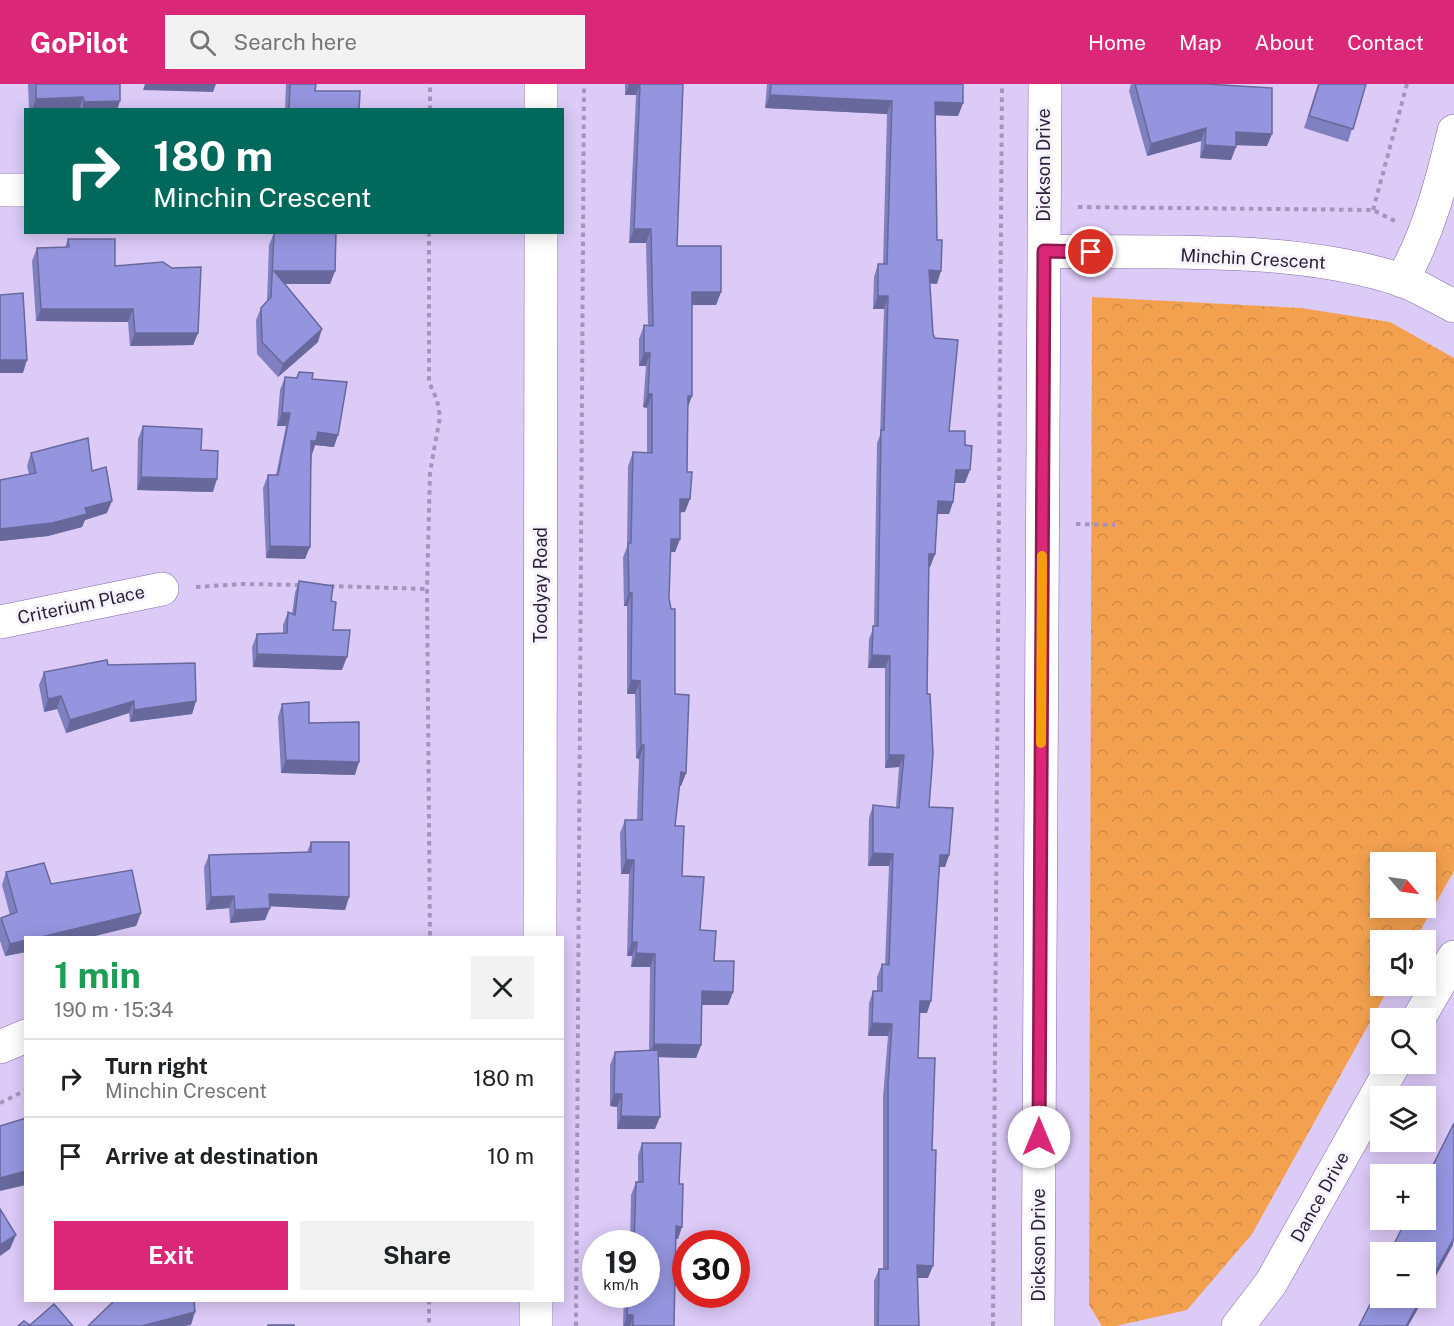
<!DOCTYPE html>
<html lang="en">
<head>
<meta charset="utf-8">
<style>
  :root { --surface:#fff; --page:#f2f2f2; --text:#202124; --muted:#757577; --line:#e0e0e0; --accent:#db2777 }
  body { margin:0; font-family:"Public Sans",sans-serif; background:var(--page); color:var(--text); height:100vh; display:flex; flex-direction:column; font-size:22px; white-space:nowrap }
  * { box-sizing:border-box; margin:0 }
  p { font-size:20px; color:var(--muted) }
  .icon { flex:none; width:33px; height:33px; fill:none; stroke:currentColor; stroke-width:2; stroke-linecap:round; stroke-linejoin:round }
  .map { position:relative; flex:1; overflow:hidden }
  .panel { position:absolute; left:24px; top:852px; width:540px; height:366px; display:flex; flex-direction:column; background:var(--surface); border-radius:0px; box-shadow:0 3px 15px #0003 }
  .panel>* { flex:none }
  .top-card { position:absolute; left:24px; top:24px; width:540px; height:126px; border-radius:0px; box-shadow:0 3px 15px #0003; background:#00695c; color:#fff; overflow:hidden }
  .needle { width:39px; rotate:119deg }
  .buttons { position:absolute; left:1370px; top:768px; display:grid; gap:12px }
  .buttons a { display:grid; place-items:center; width:66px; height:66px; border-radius:0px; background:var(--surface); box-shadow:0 3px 15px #0003; font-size:30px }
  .speed { position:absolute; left:582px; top:1146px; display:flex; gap:12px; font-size:30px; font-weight:700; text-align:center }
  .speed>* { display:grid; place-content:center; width:78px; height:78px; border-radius:50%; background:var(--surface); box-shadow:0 3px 15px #0003; line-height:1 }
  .speed small { font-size:15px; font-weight:400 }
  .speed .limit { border:9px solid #d22; background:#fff; color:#111 }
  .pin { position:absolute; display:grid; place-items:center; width:51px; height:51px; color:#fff; margin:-26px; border:3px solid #fff; border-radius:50%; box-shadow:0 2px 6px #0007 }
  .me { position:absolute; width:66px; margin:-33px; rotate:0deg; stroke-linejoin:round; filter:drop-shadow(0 0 4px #0008) }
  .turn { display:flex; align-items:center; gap:21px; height:126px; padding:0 30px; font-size:27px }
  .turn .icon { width:78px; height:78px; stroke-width:2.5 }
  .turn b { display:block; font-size:42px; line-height:51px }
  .round { display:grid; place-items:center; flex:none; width:63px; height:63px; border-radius:0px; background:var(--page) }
  .head { display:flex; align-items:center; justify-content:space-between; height:102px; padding:0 30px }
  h1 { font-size:36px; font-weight:700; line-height:45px; color:#1e9e55 }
  .action { display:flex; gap:12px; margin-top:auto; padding:12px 30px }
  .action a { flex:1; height:69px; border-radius:0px; background:var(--accent); color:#fff; font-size:24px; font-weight:700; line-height:69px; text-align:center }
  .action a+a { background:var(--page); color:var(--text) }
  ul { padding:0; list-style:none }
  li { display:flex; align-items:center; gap:18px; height:78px; padding:0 30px; border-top:2px solid var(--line) }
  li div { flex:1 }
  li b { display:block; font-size:22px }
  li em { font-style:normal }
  header { display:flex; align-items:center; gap:36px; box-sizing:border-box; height:84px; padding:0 30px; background:var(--accent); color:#fff }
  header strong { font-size:28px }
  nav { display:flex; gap:33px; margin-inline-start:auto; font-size:21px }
  .search { width:420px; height:54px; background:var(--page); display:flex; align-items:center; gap:15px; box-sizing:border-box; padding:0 21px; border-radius:0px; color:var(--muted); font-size:22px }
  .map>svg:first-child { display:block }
</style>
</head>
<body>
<header>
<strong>GoPilot</strong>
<div class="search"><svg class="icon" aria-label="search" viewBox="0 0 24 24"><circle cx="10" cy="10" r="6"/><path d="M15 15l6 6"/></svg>Search here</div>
<nav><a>Home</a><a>Map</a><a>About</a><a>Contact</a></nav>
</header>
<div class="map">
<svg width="1454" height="1242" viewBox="0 0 1454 1242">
  <defs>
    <pattern id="park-crowns" width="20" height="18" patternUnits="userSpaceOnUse" patternTransform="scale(1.5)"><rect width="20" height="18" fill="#f3a14f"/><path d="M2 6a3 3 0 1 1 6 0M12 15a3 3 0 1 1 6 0" fill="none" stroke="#d08a46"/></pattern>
  </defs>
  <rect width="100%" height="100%" fill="#dccaf7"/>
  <!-- park -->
  <path fill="url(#park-crowns)" fill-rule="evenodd" d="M1092,213l209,11 89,14 64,36v513l-39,69h-35v46h10l-138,248 -65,76 -71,16h-14l-13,-21zM1380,778h45v46h-45z"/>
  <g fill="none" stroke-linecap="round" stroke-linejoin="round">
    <!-- minor casing -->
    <g stroke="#8668ad" stroke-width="34">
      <path id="minor" d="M0,106h26
        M1044,167c114,3 248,-7 357,29 18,6 36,18 53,26
        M1402,197c27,-50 39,-96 52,-150
        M0,538l162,-33
        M1419,934l35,-61
        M1038,1242l7,-1242
        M1238,1242l33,-43 123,-219"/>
    </g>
    <!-- tertiary casing -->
    <g stroke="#8668ad" stroke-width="34">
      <path id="tertiary" d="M0,963l26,-11"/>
    </g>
    <!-- secondary casing -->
    <g stroke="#8668ad" stroke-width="34">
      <path id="secondary" d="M541,26v-26
        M540,854l1,-706
        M536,1242v-26"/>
    </g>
    <!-- path -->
    <path stroke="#a594bc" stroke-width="4" stroke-dasharray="4.5 4.5" stroke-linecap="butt" d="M430,26v-26
      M1078,123l295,3 22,11
      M1373,126l34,-126
      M429,148v150l8,18 3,17 -10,55 -3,117 3,349
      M1076,440l39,1
      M330,502l97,3
      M196,503l46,-3 60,1
      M0,1019l26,-13
      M429,1216v26
      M576,1242l8,-1242
      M993,1242l9,-1242"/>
    <!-- minor -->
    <use href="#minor" stroke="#fff" stroke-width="33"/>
    <!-- tertiary -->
    <use href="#tertiary" stroke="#fff" stroke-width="33"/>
    <!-- secondary -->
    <use href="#secondary" stroke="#fff" stroke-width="33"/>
  </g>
  <!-- wall -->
  <path fill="#8080c0" d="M28,0h92l-3,26h-88z
    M286,0h30l-1,7 44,19h-74z
    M625,0h58l-6,162 44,46 -5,13h-24l-4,103 -3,104h-5v27l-5,13h-5l-1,46 6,96 11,79 -5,13h-2l-4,40 7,50 18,54 14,31 19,31 -5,13h-27v40l-5,13 -37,-1 -4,72h-38v-22l-7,-1v-41l5,-13 34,-2 1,-83h-19l1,-11h-5l2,-82h-8l-1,-41 5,-13h12l2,-61 -3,-1 -1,-64h-8v-88h-3l-1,-49 4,-10 1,-81 5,-14 14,1v-45l-4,-1 3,-41h-7v-27l5,-14h4l-2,-82h-17l7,-148h-11z
    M767,0h196v19l-5,13 -23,-1 2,169 -8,-1 4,51 16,97 16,52h-10l-2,19 -4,12h-12l-2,40 -5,13h-1l-2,127 2,113 20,48 -4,12h-5l-13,146h-8l-1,45 14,92 -4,128h-11l2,48h-45v-45l5,-12h4v-172l5,-61h-20l1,-33 4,-12h4v-14l5,-13h3l4,-98h-21l1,-48 4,-13 23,2 3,-40 -14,1v-100h-17l1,-29 5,-13 3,-183 3,-8 4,-126h-11l1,-32 4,-13h5l4,-150 -122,-6z
    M1131,0h75l61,62 -31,-1 -5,15 -31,-2 1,-17 -54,15 -18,-65z
    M1318,0h48l-18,58 -44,-14z
    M280,148h56l-1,39 -5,13h-46l34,58 -40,35 -21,-23 -1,-34 5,-12 6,-7 2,-56 5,-12z
    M68,155l47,27 83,67 -5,12 -63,1 -2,-24 -92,-1 -4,-60 5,-13 28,-1z
    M299,288l13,7 22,68 -19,-2 -3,9 -7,105 -39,-1 -3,-70 5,-13h8l10,-49h-9l3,-36 5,-13 11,1z
    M143,342l58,24 12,42 -76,-2 1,-51z
    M31,369l61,18 15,42 -22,7 -3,7 -34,9 -48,5v-61l29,-6 -2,-8z
    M299,497l32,20 2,29 9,40 -89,-3 -1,-20 5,-13 26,-1v-8l5,-13 4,2 3,-21z
    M44,588l152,29 -4,13 -62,8 -1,-9 -63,20 -9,-24 -13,3 -5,-27z
    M282,620l27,19 46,52 -74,-2 -3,-56z
    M311,758l38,55 -4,13 -75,-4 -5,14 -35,3 -1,-15 -23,2 -2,-43 5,-12 98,-3z
    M6,788l45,12 90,29 -5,13 -110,12v14l-21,4 -5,-15v-21l1,-2 9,-3 -8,-30z
    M642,1059l37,41 -1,55h-2l-2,87h-51l1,-32h22v-50h-16l1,-49 5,-13h2v-27z
    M1380,1189v25h44l-16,28h-49l17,-33 -3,-1z"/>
  <!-- shaded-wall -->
  <path fill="#68689c" d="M145,0h71l-3,8 -70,-2z
    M629,0h11l-4,11h-11z
    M770,11l122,6 -5,13 -122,-6z
    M83,13l-4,13h-47l4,-11z
    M120,17l-3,9h-35l2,-8z
    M935,18l28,1 -5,13 -28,-1z
    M1206,44l-5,13 -54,15 4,-12z
    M1236,48l36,2 -5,12 -36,-1z
    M1205,61l31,2 -5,13 -31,-2z
    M634,145h17l-5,14h-17z
    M929,186l12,1 -4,13 -13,-1z
    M274,187h61l-5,13h-58z
    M692,208h29l-5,13h-29z
    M878,212h10l-4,13h-11z
    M41,225h92l-5,13 -92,-1z
    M322,245l-4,13 -40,35 5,-13z
    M135,249h63l-5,12 -63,1z
    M644,269h6l-4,13h-7z
    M0,276h27l-4,13h-23z
    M648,310h4l-5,14 -4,-1z
    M688,312h4l-5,14z
    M282,329h8l-4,13h-9z
    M318,348l20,3 -4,12 -19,-2 -3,9 -1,-13z
    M956,386h14l-5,13h-14z
    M141,393l76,2 -4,13 -76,-2z
    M680,415h10l-5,13 -10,1z
    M112,417l-5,12 -22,7 -3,7 -34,9 -48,5v-12l85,-21z
    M938,417l15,1 -4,12h-16z
    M671,455h9l-5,13h-9z
    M270,462l40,1 -5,12 -39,-1z
    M929,470h6l-5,13h-5z
    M629,509h3l-5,13h-3z
    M257,570l90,3 -5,13 -89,-3z
    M872,571l18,1 -5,12h-17z
    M631,596l9,1 -5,13h-8z
    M61,612l-4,13 -13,3 4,-13z
    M134,617l-5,12 -63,20 4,-13z
    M196,617l-4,13 -62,8 4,-12z
    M641,661h3l-5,14 -3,-1z
    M889,671h15l-5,12 -14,1z
    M286,676l73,2 -4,13 -74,-2z
    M681,688l5,1 -5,13h-5z
    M873,769l20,1 -4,12h-21z
    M940,771h9l-4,12h-9z
    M626,776h8l-5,14h-8z
    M269,810l80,3 -4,13 -80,-4z
    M234,812l-5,12 -23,2 5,-13z
    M270,824l-5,12 -35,3 5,-13z
    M141,829l-5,13 -49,12h-50z
    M26,856v12l-21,4 5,-12z
    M632,858h5l-5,14h-5z
    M636,869l19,1 -5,13h-19z
    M702,907l31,1 -5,13h-31z
    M920,917h11l-4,12h-12z
    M872,939l20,1 -4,12h-20z
    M654,960l47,1 -5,13 -47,-1z
    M614,1010h8l-5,13 -7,-1z
    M621,1032l39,1 -5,12h-38z
    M26,1087v14l-26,6v-13z
    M676,1142l6,1 -4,12h-6z
    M16,1151l-6,14 -10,7v-11z
    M1454,1154l-1,7 -28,51v-6z
    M917,1181l16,1 -5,12h-16z
    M1421,1214h3l-16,28h-2z
    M285,1216h29l-1,1z
    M195,1228l-4,13 -6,1h-43z
    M627,1231h6l-3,11h-6z"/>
  <!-- building -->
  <path fill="#9595df" stroke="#68689c" stroke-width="1.5" d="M36,0h84v17l-36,1 -1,-5 -47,2z
    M290,0h26l-1,7h45l-1,19h-70z
    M640,0h43l-6,162h44v46h-29v104h-4l-1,76h5l-2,27h-10v40h-9l-2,59 2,11h4v85l14,1 -3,78 -5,-1 -6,54h9l-2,50 22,1 -4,53 16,1 -2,30h20l-1,31 -31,-1 -1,54 -47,-1 1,-90 -19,-1 1,-11h-5l2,-82h-8l-1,-40h17l2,-75h-3l-1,-64 -9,-1 1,-87h-3l-1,-50h3l2,-91 19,1v-59h-4l2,-41h-6v-28l9,1 -2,-97h-17z
    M771,0h192v19l-28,-1 2,138h5l-1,31 -12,-1 4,64 2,4 23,2 -9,91h16v14l7,1 -2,24h-14l-3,32 -15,-1 -3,53h-6l-2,140h3l3,60 -4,53 24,1 -4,47h-9l-9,146h-11l-2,57h17l-3,92h4l-3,116 -16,-1 2,61h-41l1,-57h9v-185l4,-60 -20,-1 1,-32h9v-27l7,1 4,-111 -20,-1v-48l26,3 5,-53h-15l1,-99 -18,-1 1,-29h5l3,-196h3l4,-134h-10v-32h9l5,-163 -122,-6z
    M1135,0h71l66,4v46l-36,-2v15l-31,-2 1,-17 -55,16z
    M1319,0h47l-13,45 -44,-13z
    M285,148h51l-1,39h-61l48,58 -39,35 -21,-22 -1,-34 10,-11 3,-64z
    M68,155h47v27l48,-4 9,6 29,-1 -3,66h-63l-2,-24h-92l-4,-61 32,-1z
    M23,209l4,67h-27v-65z
    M299,288l14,1 -1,6 35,3 -9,53 -20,-3 -2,9h-5l-1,106 -40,-1 -2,-71h10l12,-62h-8l3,-36 12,1z
    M143,342l59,3 -1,21 17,1 -1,28 -76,-2z
    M88,354l4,33 14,-4 6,34 -27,7 2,6 -35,9 -52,6v-49l36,-7 -5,-20z
    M299,497l34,5 -2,15 5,1 -3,28h17l-3,27 -90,-3v-20l30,-1 1,-21 7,3z
    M107,576l1,5 87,-2 1,38 -62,9v-9l-64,19 -9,-24 -13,3 -4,-27z
    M309,618v21l50,-1v40l-73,-2 -4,-56z
    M311,758h38v55l-80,-3 1,14 -35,2 -1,-14 -23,1 -2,-42 102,-3z
    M44,779l7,21 81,-14 9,43 -104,25h-11v2l-16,4 -9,-26 16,-6 -11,-40z
    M658,966l2,67 -39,-1 1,-22h-8l1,-42z
    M26,1034v53l-26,7v-52z
    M1454,1039v115l-29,52v-38h-35l16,-32h19v-39z
    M642,1059h39l-2,41h4l-1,43 -6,-1 -2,100h-41v-11h-6l1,-21h18v-50h-12l2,-62h7z
    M0,1125l16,26 -16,10z
    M1380,1201v13h41l-15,28h-47z
    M115,1216h79l1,12 -53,14h-54z
    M54,1220l19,22h-55l6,-5 6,4z
    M268,1241h26v1h-26z"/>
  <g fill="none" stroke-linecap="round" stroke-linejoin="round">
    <!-- route casing -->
    <g stroke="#8e194d" stroke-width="15">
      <path id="route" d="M1039,1053l5,-886 47,1"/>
    </g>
    <!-- route -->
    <use href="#route" stroke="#db2777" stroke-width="10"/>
    <!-- slow -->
    <path stroke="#f59e0b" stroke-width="10" d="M1041,659l1,-187"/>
  </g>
  <g text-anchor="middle" stroke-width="6" stroke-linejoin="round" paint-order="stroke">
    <!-- street labels -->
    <g font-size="18" fill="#2a1d3a" stroke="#f6f3fb">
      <text transform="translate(1044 81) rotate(-90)" y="6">Dickson Drive</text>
      <text transform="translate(1253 175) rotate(3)" y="6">Minchin Crescent</text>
      <text transform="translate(541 501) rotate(-90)" y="6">Toodyay Road</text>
      <text transform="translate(81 521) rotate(-12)" y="6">Criterium Place</text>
      <text transform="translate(1320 1113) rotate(-61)" y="6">Dance Drive</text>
      <text transform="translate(1039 1161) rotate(-90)" y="6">Dickson Drive</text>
    </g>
  </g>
</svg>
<div class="buttons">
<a><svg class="needle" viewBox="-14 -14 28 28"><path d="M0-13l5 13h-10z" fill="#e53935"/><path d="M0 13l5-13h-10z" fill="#757577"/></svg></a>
<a><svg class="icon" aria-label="sound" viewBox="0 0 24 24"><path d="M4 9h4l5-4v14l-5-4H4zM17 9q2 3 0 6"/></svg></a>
<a><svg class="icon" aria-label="search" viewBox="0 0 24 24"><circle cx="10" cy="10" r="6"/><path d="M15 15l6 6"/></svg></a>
<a><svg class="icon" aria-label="layers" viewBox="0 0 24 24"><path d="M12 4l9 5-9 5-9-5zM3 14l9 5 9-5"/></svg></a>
<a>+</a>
<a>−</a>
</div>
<div class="speed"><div>19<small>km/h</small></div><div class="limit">30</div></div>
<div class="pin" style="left:1091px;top:168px;background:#d93025"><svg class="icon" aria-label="arrive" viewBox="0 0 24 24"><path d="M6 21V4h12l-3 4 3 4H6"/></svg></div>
<svg class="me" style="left:1039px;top:1053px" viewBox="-20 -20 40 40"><circle r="19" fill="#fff"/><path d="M0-13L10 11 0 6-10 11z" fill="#db2777"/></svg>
<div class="top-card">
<div class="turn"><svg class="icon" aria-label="right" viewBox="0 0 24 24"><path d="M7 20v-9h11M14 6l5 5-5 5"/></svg><div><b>180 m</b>Minchin Crescent</div></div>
</div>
<section class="panel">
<div class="head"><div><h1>1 min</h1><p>190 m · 15:34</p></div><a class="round"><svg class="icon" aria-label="close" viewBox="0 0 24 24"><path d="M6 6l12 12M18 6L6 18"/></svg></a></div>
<ul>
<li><svg class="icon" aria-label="right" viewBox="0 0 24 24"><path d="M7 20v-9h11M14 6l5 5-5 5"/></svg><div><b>Turn right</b><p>Minchin Crescent</p></div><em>180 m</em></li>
<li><svg class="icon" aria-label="arrive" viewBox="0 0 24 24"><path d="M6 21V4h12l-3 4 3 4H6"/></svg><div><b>Arrive at destination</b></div><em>10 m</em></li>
</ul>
<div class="action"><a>Exit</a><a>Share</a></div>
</section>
</div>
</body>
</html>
